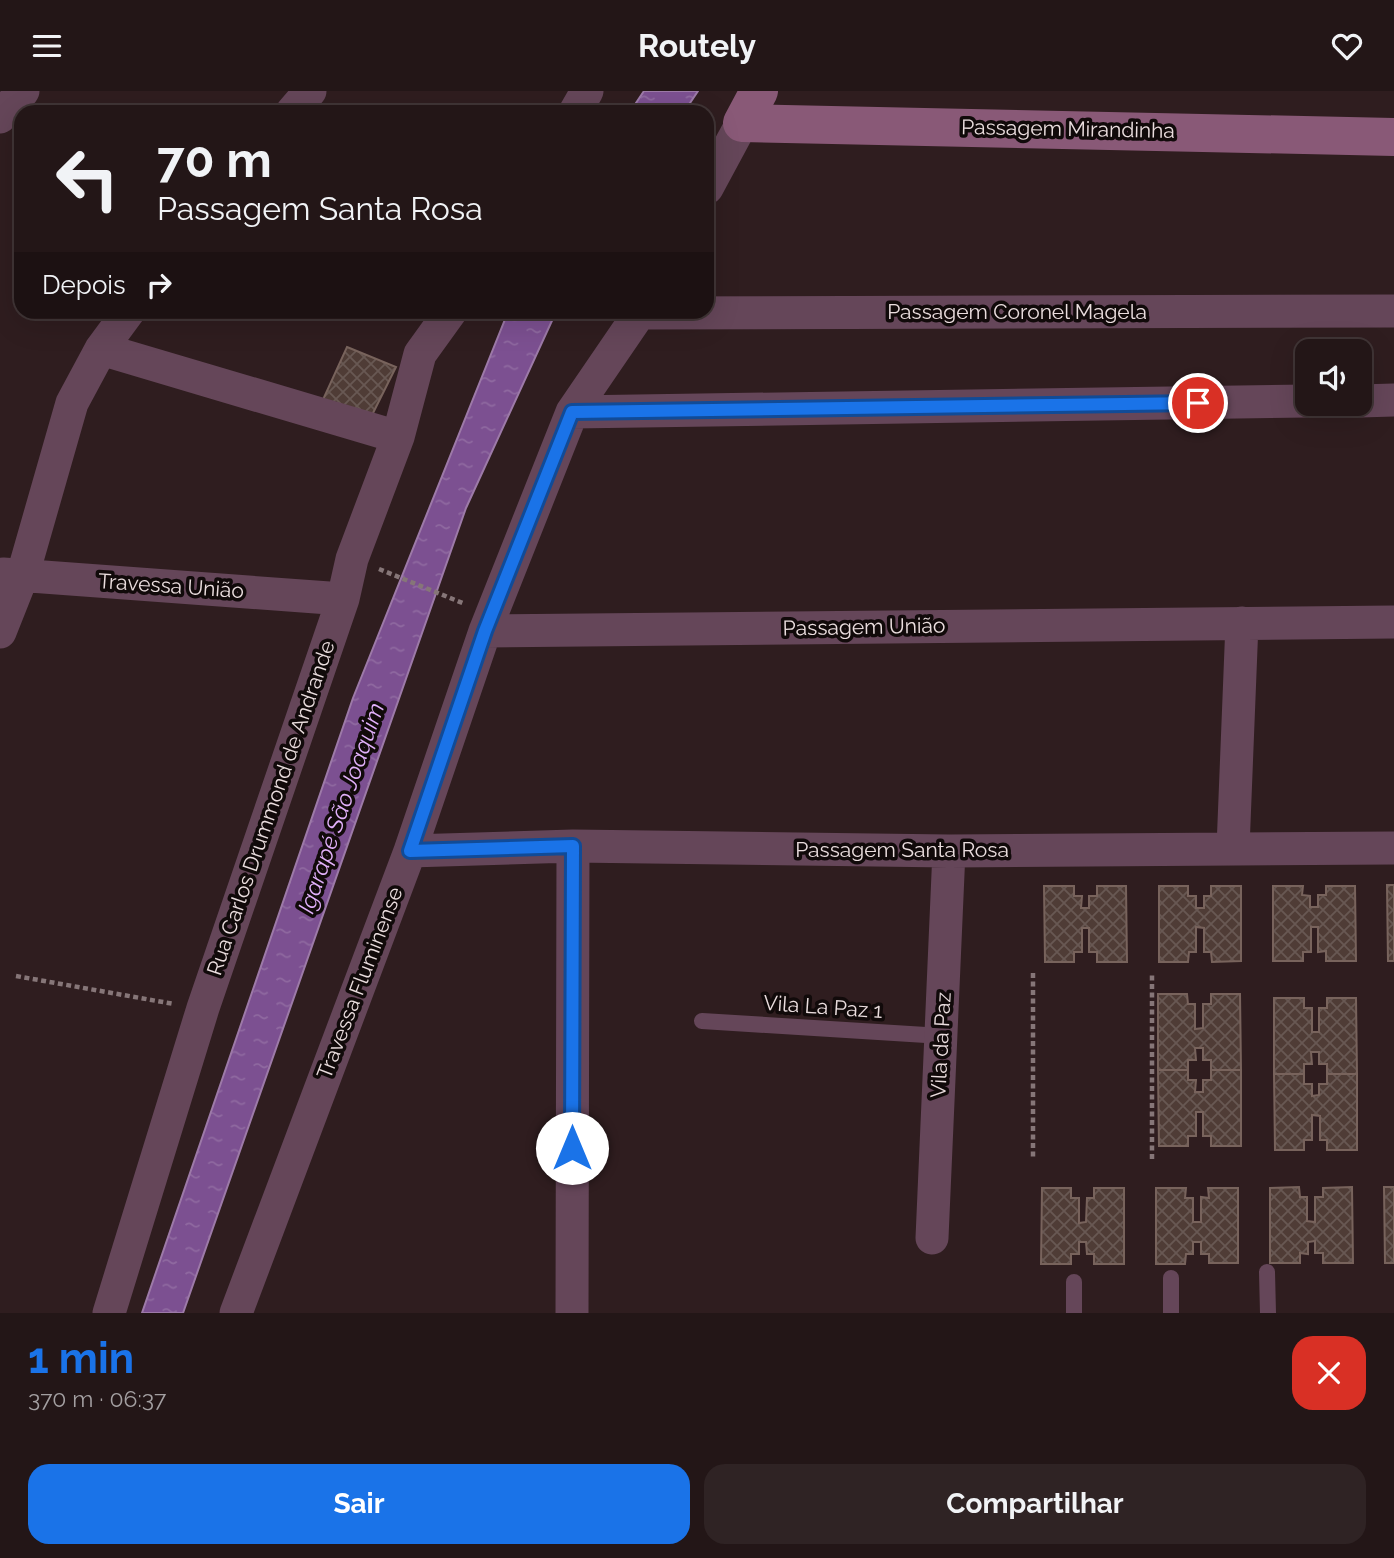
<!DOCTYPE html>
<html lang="pt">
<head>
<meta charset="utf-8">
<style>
  :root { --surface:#231617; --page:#2f2324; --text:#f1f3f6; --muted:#a39fa1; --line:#403536; --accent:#1a73e8 }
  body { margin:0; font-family:Raleway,sans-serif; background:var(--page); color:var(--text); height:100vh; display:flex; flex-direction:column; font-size:26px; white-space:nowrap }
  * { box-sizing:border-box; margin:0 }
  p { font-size:23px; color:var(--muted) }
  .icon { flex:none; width:38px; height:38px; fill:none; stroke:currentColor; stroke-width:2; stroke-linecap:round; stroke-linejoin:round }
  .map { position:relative; height:1222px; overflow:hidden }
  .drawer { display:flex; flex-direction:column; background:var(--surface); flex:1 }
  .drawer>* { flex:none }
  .hud { position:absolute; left:14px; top:14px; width:700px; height:214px; border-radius:21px; box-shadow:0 7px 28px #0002,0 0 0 2px var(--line); background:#231617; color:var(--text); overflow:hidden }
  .fabs { position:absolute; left:1295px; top:248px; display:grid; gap:14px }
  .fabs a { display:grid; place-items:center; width:77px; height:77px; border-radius:14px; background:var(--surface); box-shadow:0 7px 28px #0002,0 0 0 2px var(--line); font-size:35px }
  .pin { position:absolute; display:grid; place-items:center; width:60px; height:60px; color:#fff; margin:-30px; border:4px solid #fff; border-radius:50%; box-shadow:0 2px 7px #0007 }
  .me { position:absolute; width:77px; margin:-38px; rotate:0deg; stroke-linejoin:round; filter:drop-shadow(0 0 5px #0008) }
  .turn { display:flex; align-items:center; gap:24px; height:147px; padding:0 28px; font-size:32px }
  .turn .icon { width:91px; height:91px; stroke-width:2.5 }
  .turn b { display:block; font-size:49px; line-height:60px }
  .then { display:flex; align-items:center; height:66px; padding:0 28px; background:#0003; gap:14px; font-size:26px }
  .round { display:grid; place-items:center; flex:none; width:74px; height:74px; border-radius:21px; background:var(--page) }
  .overview { display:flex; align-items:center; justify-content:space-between; height:119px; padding:0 28px }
  h1 { font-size:42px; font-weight:700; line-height:52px; color:var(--accent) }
  .primary-button { display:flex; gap:14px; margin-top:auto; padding:14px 28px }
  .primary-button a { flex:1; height:80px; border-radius:21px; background:var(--accent); color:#fff; font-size:28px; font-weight:700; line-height:80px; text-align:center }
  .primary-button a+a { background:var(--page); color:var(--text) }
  header { display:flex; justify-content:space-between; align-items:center; height:91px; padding:0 28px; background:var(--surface); font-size:32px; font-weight:700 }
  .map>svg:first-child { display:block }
</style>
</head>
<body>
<header><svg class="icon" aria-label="menu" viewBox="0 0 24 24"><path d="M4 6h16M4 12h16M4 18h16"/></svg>Routely<svg class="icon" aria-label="heart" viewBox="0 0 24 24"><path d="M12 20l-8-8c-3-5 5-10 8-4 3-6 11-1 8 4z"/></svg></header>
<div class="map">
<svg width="1394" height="1222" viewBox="0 0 1394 1222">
  <defs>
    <pattern id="water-ripples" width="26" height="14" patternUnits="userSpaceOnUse" patternTransform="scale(1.75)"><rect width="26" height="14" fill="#7c5091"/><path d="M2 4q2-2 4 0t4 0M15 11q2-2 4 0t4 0" fill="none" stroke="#8f69a0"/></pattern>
    <pattern id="building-cross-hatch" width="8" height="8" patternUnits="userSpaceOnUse" patternTransform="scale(1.75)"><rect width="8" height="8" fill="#4f3c36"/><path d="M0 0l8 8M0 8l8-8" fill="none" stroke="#685853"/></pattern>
  </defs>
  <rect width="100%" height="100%" fill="#2f1d1f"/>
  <!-- water -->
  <path fill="url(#water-ripples)" stroke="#9d7aa8" stroke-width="2" d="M644,0h54l-14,21h-54z
    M508,221h48l-90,196 -283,805h-41l211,-615z"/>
  <!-- building -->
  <path fill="url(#building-cross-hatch)" stroke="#78635c" stroke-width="2" d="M347,256l49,20 -24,48 -51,-11z
    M1387,794h7v76h-6z
    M1044,795h30v10h8l-1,12h8v-12h8v-10h29l1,76h-30v-10h-8v-24h-7v24h-8v10h-29z
    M1159,795h29v10h8v12h8v-12h7v-10h30v75l-29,1 -1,-10h-7v-24l-8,-1v25h-7l-1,10h-29z
    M1273,795h30l-1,9 8,1v11h8v-12h8v-9h29l1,75h-30v-10l-8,1v-25h-7v25h-8v9h-30z
    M1158,903h29l1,10h7v25l8,-1v-24h8v-10h29l1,76h-30v-10h-8v-12h-8l1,12h-8v10h-30z
    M1274,907h30v10h8v24h7v-24h8v-10h29l1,76h-30v-10h-8v-12h-8l1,12h-8v10h-30z
    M1158,979h30v10h8l-1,12h8v-12h8v-10h30v76h-30v-10h-8v-24h-7v24h-8v10h-29z
    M1274,983h30v10h8v12l7,-1v-11h8v-10h30v76h-30v-10h-7v-24l-8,-1v25h-8v10h-29z
    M1299,1096l1,10h7v24l8,1v-25h8v-9l29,-1 1,76h-30v-10h-8v-12l-7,1v12l-8,-1v10h-30v-75z
    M1384,1096h10v76h-9z
    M1042,1097h29v10h8v25l7,-1 1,-24h7v-10h30v76h-30v-10h-7l-1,-12h-7v12h-8v10h-30z
    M1156,1097h30l-1,10h8v24h8v-25l8,1 -1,-10h30v75h-29v-9h-8v-12h-8v12h-7l-1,10h-29z"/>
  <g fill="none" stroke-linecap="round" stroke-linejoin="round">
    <!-- path -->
    <path stroke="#867678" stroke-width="4.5" stroke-dasharray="5 3.5" stroke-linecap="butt" d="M379,478l86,35
      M1033,882v184
      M16,885l158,28
      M1152,1068v-185"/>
    <!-- lane -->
    <path stroke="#654659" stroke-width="16" d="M702,930l240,15
      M1267,1181l1,41
      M1171,1187v35
      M1074,1191v31"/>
    <!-- street -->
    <path stroke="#654659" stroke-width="33" d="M292,21l18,-21
      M575,21l12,-21
      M0,26l23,-26
      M707,97l35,-65
      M641,222l753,-2
      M101,258l297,88
      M1360,310l34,-1
      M572,321l735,-11
      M3,483l340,25
      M485,540l909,-9
      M0,541l23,-58 49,-171 29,-54 28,-38
      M1233,757l9,-225
      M410,760l163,-5 376,5 445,-3
      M932,1147l17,-387
      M109,1222l94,-305 140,-409 9,-40 46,-122 22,-83 31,-43
      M236,1222l174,-462 75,-220 87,-219 69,-101
      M572,1222l1,-467"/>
    <!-- secondary -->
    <path stroke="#895977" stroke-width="38" d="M759,0l-17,32 652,14"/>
  </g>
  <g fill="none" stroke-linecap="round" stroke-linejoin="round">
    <!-- route casing -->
    <g stroke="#114b97" stroke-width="18">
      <path id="route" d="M572,1057l1,-302 -163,5 75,-220 87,-219 626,-9"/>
    </g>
    <!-- route -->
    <use href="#route" stroke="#1a73e8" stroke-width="12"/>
  </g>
  <g text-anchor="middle" stroke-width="7" stroke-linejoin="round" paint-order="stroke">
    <!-- street labels -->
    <g font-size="21" fill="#eaddde" stroke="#110a0a">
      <text transform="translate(1068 38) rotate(1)" y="7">Passagem Mirandinha</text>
      <text x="1017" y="228">Passagem Coronel Magela</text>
      <text transform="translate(171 495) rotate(4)" y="7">Travessa União</text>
      <text transform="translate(864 536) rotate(-1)" y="7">Passagem União</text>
      <text transform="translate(271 717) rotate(-71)" y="7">Rua Carlos Drummond de Andrande</text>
      <text x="902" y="766">Passagem Santa Rosa</text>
      <text transform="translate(360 892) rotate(-69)" y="7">Travessa Fluminense</text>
      <text transform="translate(823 916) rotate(4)" y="7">Vila La Paz 1</text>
      <text transform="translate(941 954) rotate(-87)" y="7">Vila da Paz</text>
    </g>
    <!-- water labels -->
    <g font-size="23" font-style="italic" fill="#e1b0fa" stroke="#110a0a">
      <text transform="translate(341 717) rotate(-71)" y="8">Igarapé São Joaquim</text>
    </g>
  </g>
</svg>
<div class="fabs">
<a><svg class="icon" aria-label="sound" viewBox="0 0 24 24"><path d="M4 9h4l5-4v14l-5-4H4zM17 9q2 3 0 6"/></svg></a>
</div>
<div class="pin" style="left:1198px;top:312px;background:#d93025"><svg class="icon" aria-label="arrive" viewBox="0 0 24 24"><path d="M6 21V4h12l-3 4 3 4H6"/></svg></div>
<svg class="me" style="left:572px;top:1057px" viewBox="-20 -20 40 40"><circle r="19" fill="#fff"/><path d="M0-13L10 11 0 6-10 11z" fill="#1a73e8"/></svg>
<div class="hud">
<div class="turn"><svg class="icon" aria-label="left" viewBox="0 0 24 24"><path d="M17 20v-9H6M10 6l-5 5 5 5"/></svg><div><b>70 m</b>Passagem Santa Rosa</div></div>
<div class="then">Depois<svg class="icon" aria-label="right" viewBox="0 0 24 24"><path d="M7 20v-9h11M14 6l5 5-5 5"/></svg></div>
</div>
</div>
<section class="drawer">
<div class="overview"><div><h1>1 min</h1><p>370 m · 06:37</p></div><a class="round" style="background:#d93025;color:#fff"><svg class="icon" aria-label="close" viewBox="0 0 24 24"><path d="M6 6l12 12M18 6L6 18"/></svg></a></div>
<div class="primary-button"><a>Sair</a><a>Compartilhar</a></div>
</section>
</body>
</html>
